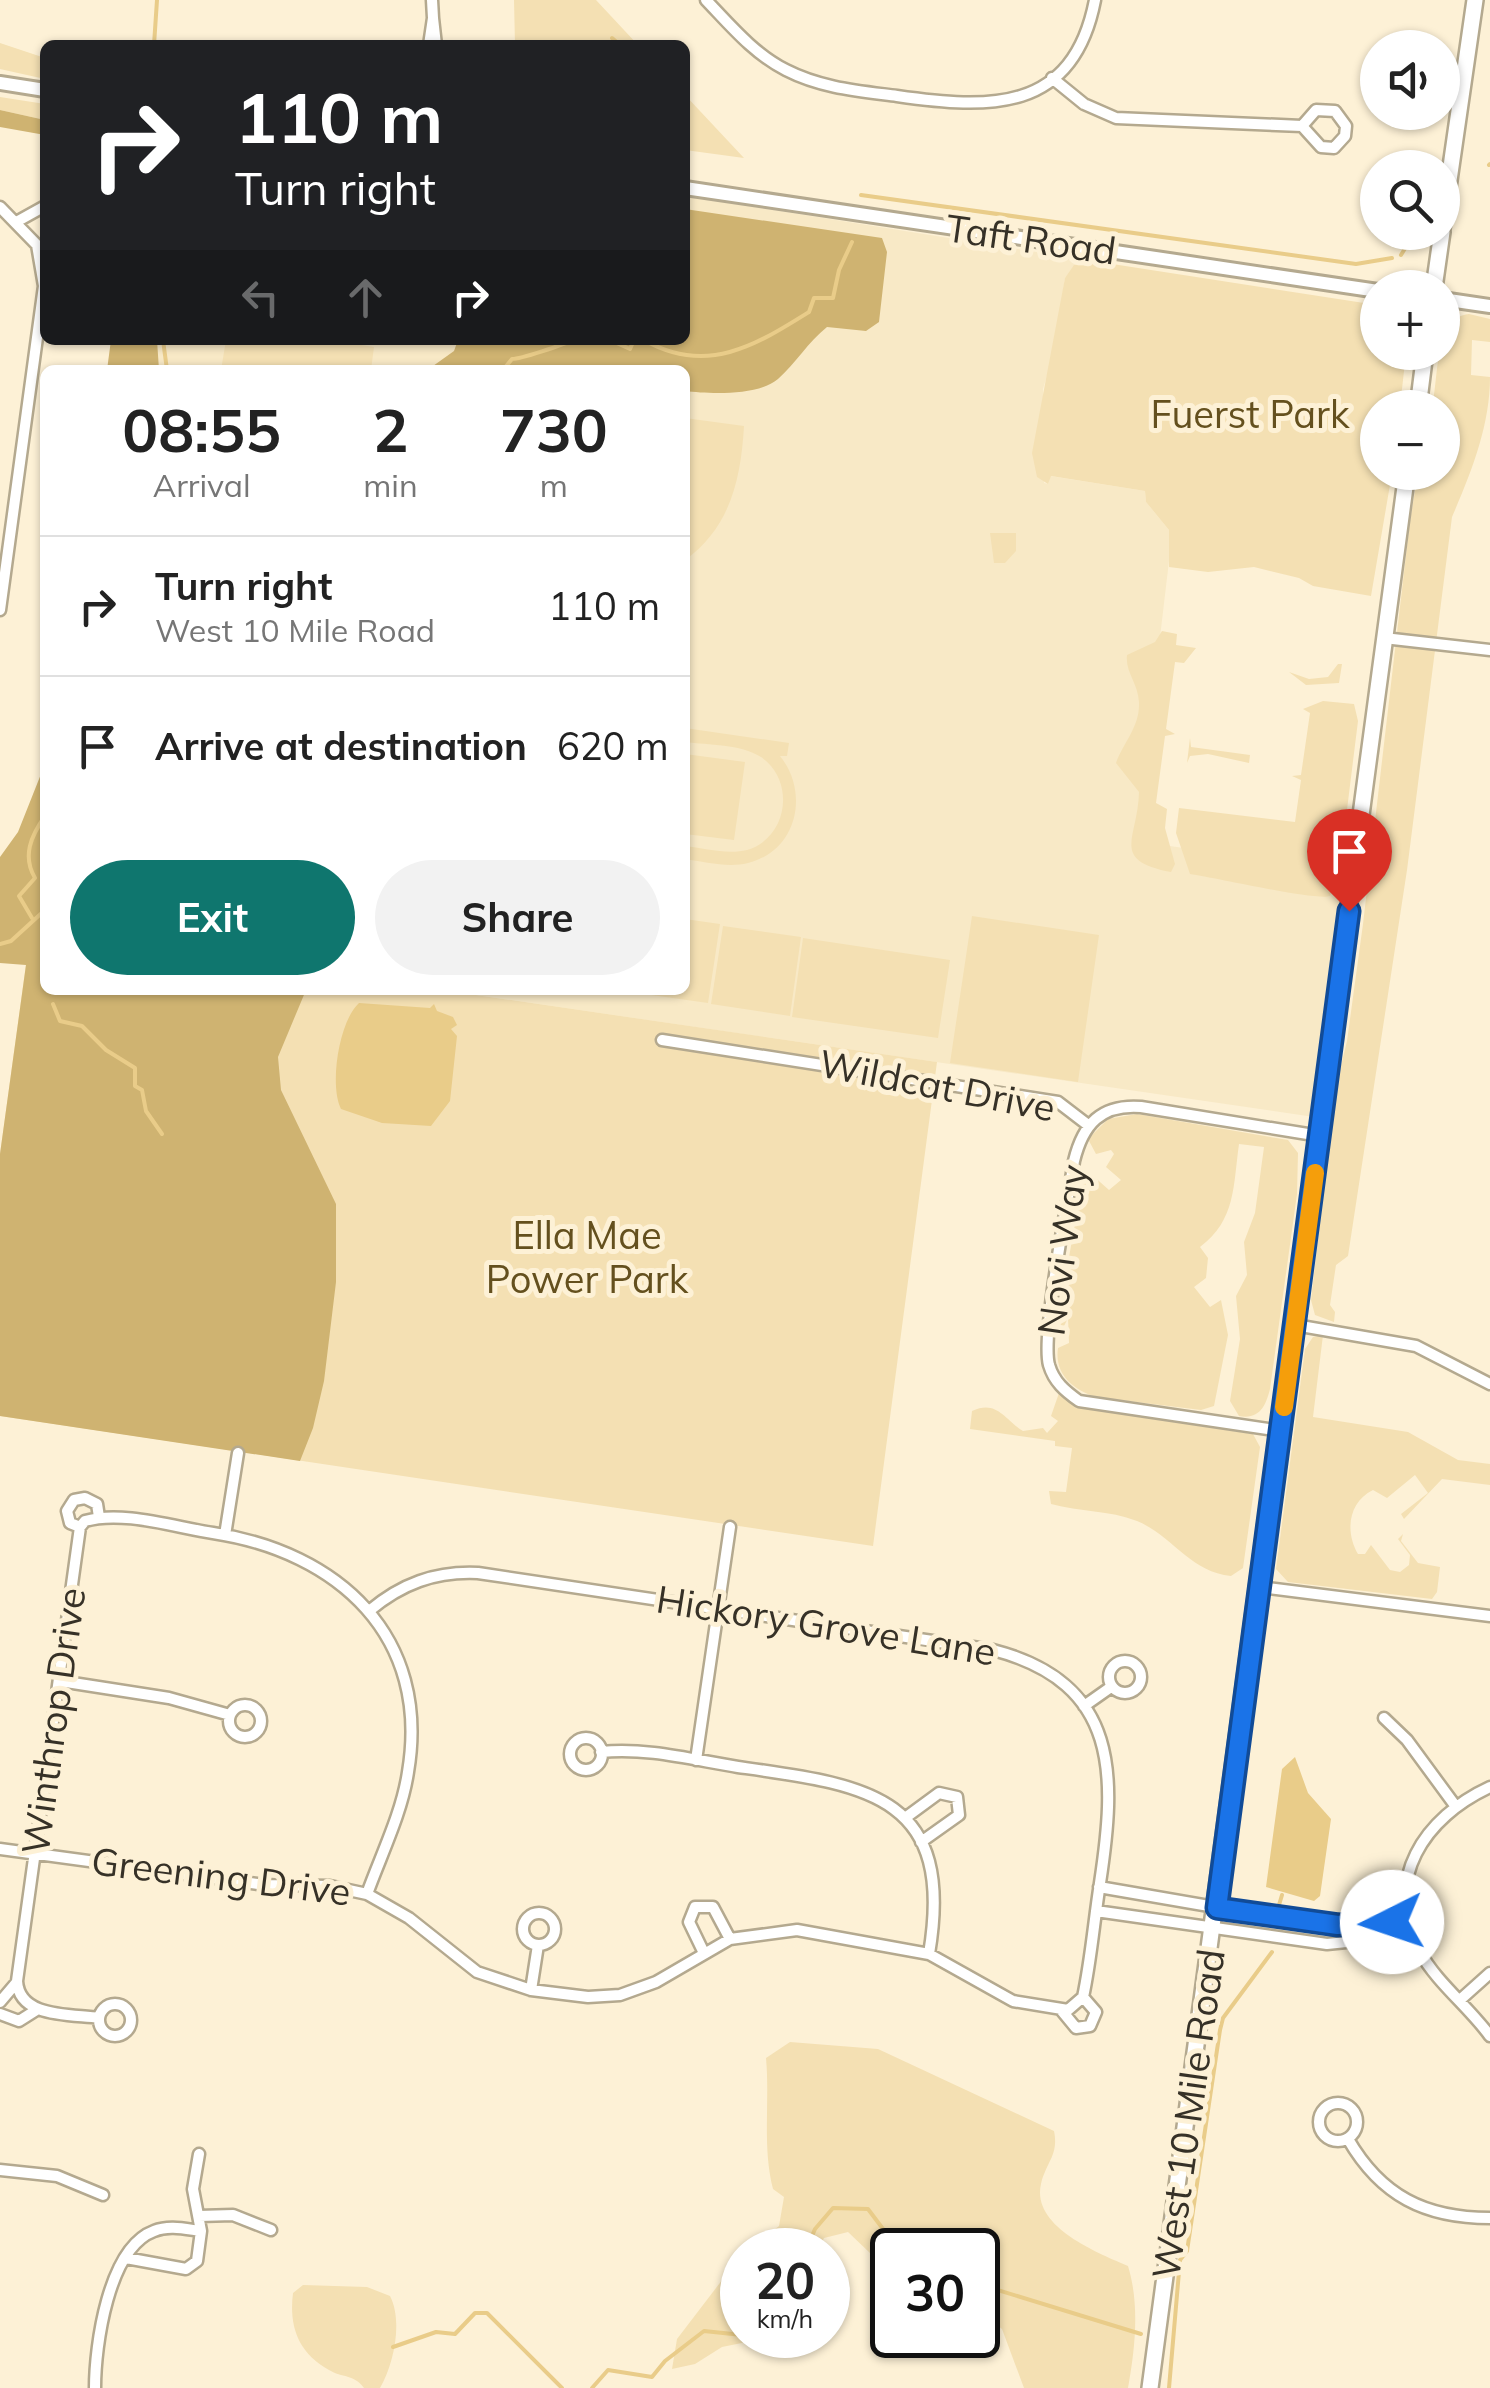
<!DOCTYPE html>
<html lang="en">
<head>
<meta charset="utf-8">
<style>
  :root { --surface:#fff; --page:#f2f2f2; --text:#222; --muted:#767676; --line:#e0e0e0; --accent:#0f766e }
  body { margin:0; font-family:Mulish,sans-serif; background:var(--page); color:var(--text); height:100vh; display:flex; flex-direction:column; font-size:38px; white-space:nowrap }
  * { box-sizing:border-box; margin:0 }
  p { font-size:32px; color:var(--muted) }
  .icon { flex:none; width:55px; height:55px; fill:none; stroke:currentColor; stroke-width:2; stroke-linecap:round; stroke-linejoin:round }
  .map { position:relative; flex:1; overflow:hidden }
  .details { position:absolute; left:40px; top:365px; width:650px; height:630px; display:flex; flex-direction:column; background:var(--surface); border-radius:15px; box-shadow:0 2px 8px #0004 }
  .details>* { flex:none }
  .hud { position:absolute; left:40px; top:40px; width:650px; height:305px; border-radius:15px; box-shadow:0 2px 8px #0004; background:#202124; color:#fff; overflow:hidden }
  .buttons { position:absolute; left:1360px; top:30px; display:grid; gap:20px }
  .buttons a { display:grid; place-items:center; width:100px; height:100px; border-radius:50%; background:var(--surface); box-shadow:0 2px 8px #0004; font-size:50px }
  .speed { position:absolute; left:720px; top:2228px; display:flex; gap:20px; font-size:50px; font-weight:700; text-align:center }
  .speed>* { display:grid; place-content:center; width:130px; height:130px; border-radius:50%; background:var(--surface); box-shadow:0 2px 8px #0004; line-height:1 }
  .speed small { font-size:25px; font-weight:400 }
  .speed .limit { border:5px solid #111; border-radius:15px; background:#fff; color:#111 }
  .pin { position:absolute; display:grid; place-items:center; width:85px; height:85px; color:#fff; margin:-102px -42px; border-radius:50% 50% 50% 0; rotate:-45deg; box-shadow:0 0 10px #0007 }
  .pin .icon { rotate:45deg }
  .me { position:absolute; width:110px; margin:-55px; rotate:266deg; stroke-linejoin:round; filter:drop-shadow(0 0 8px #0008) }
  .turn { display:flex; align-items:center; gap:35px; height:210px; padding:0 30px; font-size:45px }
  .turn .icon { width:130px; height:130px; stroke-width:2.5 }
  .turn b { display:block; font-size:70px; line-height:85px }
  .lanes { display:flex; align-items:center; height:95px; padding:0 30px; background:#0003; justify-content:center; gap:50px; direction:ltr }
  .lanes .off { opacity:.35 }
  .eta { display:flex; justify-content:space-evenly; align-items:center; height:170px; text-align:center }
  .eta b { font-size:60px; font-weight:700; line-height:70px }
  .action { display:flex; gap:20px; margin-top:auto; padding:20px 30px }
  .action a { flex:1; height:115px; border-radius:60px; background:var(--accent); color:#fff; font-size:40px; font-weight:700; line-height:115px; text-align:center }
  .action a+a { background:var(--page); color:var(--text) }
  ul { padding:0; list-style:none }
  li { display:flex; align-items:center; gap:30px; height:140px; padding:0 30px; border-top:2px solid var(--line) }
  li div { flex:1 }
  li b { display:block; font-size:38px }
  li em { font-style:normal }
  .map>svg:first-child { display:block }
</style>
</head>
<body>
<div class="map">
<svg width="1490" height="2388" viewBox="0 0 1490 2388">
  <rect width="100%" height="100%" fill="#fdf1d6"/>
  <!-- built -->
  <path fill="#f8e9c6" d="M685,196l408,65h-7l-21,17 -11,74 -11,37 1,94 4,1 2,-8 95,15 1,11 23,28 2,14 -35,297 217,32 -32,245 -879,-128h243v-620h-575l4,-30h571z"/>
  <!-- green -->
  <path fill="#f4e0b3" d="M514,0h82l42,45h-123z
    M0,43l45,15v21l-45,-10z
    M685,95l59,63 -59,-8z
    M0,97l45,7v16l-45,-10z
    M1093,261l284,44 1,47 28,1 -6,54 -22,1v64l14,1 -21,123 -58,-10 -14,-8 -45,-11 -46,5 -39,-5v-37l-23,-28 -1,-11 -94,-15 -3,8 -11,-7 -5,-24 33,-175 9,-13z
    M1469,314l21,5v23l-18,-2 -1,35 19,2c0,49 -19,96 -38,140l-45,353 -59,386 -12,9 -6,40 5,7 -1,10 -19,-7 -4,-15 24,-210 12,-49 16,-117 47,-403 8,-48 24,-1v-64l-10,-1c7,-29 2,-90 37,-93z
    M226,340h106l42,7 -3,23h-150z
    M685,418l59,8c-3,53 -14,102 -59,134z
    M990,533h26v18l-11,12h-11z
    M1162,631l15,3 -1,11 20,3 -12,15 -9,-1 -9,67 9,5 -10,2 -9,67 11,6 -2,19 10,36 -4,8c-62,-12 -33,-33 -32,-80l-23,-29c8,-22 24,-36 23,-61 -1,-19 -14,-30 -12,-47l28,-13z
    M1338,664h4l-3,19 -33,2 -17,-13 20,7 19,-2z
    M1323,701l31,3 4,17 -17,137 -11,38c-13,5 -113,-18 -140,-22l-14,-41 3,-25 116,14 6,-42 -9,-4 9,-1 9,-62 -7,-4z
    M685,728l104,15 -2,13h-7c30,37 17,95 -32,107 -20,5 -43,-1 -63,-4v-13c19,2 42,9 62,4 41,-12 49,-69 14,-93 -21,-13 -52,-12 -76,-15z
    M1190,738l1,9 59,8 -1,8 -41,-9 -18,2 -3,7z
    M685,754l60,8 -11,78 -49,-6z
    M972,916l127,19 -21,147 -128,-19z
    M685,919l35,5 -12,79 -78,-11 55,-2z
    M723,926l78,11 -11,79 -79,-12z
    M803,938l147,22 -12,78 -146,-21z
    M26,964l19,26h397l495,72 -64,484 -873,-130v-262z
    M1137,1114l151,26 10,13 -1,41 -27,195c-4,16 -10,31 -31,27l-9,-15 10,-62 -4,-43 11,-21 -3,-33 11,-29 9,-66 -25,-3c-6,42 -3,76 -39,103l8,11 -2,20 -12,9 16,20 11,-7 7,35 -14,71 -13,4 -105,-13c-23,-7 -42,-23 -38,-49l11,-5 -1,-25 -5,10 -5,-8 20,-114 -1,-25 14,-7 18,16 12,-10 -15,-13 8,-13 -3,-4 -15,4 -8,-15 20,-20z
    M1323,1335l-10,82 95,15 50,28 32,4v21l-48,-6 -38,40 -3,-5 27,-21 -13,-18 -28,23 -14,-8c-25,12 -28,42 -15,64h7l6,-9 19,25 10,2 9,-7 1,-10 -12,-16 5,-5 -2,7 17,22 22,4 -3,25 -5,7 -144,-17 -12,-13 29,-220 8,-12z
    M1059,1393l34,17 160,24 7,13 -17,121 -12,8c-41,-4 -58,-40 -94,-55 -28,-11 -57,-9 -86,-17l-2,-13 17,1 6,-44 -17,-2v-5l-85,-12 2,-18c25,-12 33,9 51,20l20,-3 4,5 11,-12 -7,-5z
    M790,2042l88,7 176,82c5,24 -8,31 -13,53 -10,43 57,69 87,82 12,39 7,83 0,122h-104l-22,-59 -24,-18v-61h-86v24l-44,-42 -24,6 -6,12h-70l31,-24 5,-29 -11,-8c-11,-43 -3,-87 -7,-131z
    M742,2254v81h40l-60,12 -27,17 -23,5 5,-30z
    M303,2285l64,2 23,9c13,25 4,68 -10,92h-16c-10,-14 -22,-10 -35,-18 -32,-18 -40,-45 -36,-77z"/>
  <!-- forest -->
  <path fill="#cfb371" d="M0,110l45,10v15l-45,-8z
    M685,209l197,29 5,14 -8,70 -13,9 -39,-4c-19,15 -31,36 -49,52 -20,17 -68,15 -93,12v-21h-249l-3,-4 21,-15 4,-11h227z
    M111,340h46l2,30h-52z
    M45,764v226h261l-28,67 3,33 55,114v78l-12,99 -11,47 -13,33 -300,-45v-262l26,-189 -26,-2v-106l18,-25z"/>
  <!-- water -->
  <path fill="#e9cc89" d="M359,1003l71,5 4,-4 3,7 16,6 4,8 -6,4 6,7 -7,65 -19,25 -49,-3 -41,-14c-12,-24 -2,-88 18,-106z
    M1295,1757l13,36 23,26 -11,77 -6,5 -48,-14 16,-118z"/>
  <g fill="none" stroke-linecap="round" stroke-linejoin="round">
    <!-- stream -->
    <path stroke="#e9cc89" stroke-width="4" d="M612,38l8,7
      M154,45l3,-45
      M1489,165l1,-1
      M861,195l495,69 36,-6
      M1401,255l14,-23
      M163,340l4,30
      M610,340l20,9 4,-9
      M644,340c63,36 112,5 165,-28l5,-14h19l6,-28 13,-28
      M503,370l9,-11c8,0 52,-14 60,-19
      M32,918l-13,-22 16,-18c-13,-22 -4,-42 10,-62
      M0,944l11,-3 34,-31
      M53,1004l7,17 22,5 24,24 29,18v18l7,4 4,21 16,23
      M1279,1905l3,-10
      M806,2250l9,-21 18,-21 35,1 18,24 25,17
      M978,2284l163,50
      M393,2347l43,-15 19,2 20,-21h12l75,75
      M592,2388l16,-18 44,7 13,-16 39,-30 38,4
      M1169,2388l11,-128 7,-9 33,-221 3,-12 49,-66"/>
    <!-- minor casing -->
    <g stroke="#b4a98f" stroke-width="15">
      <path id="minor" d="M432,0l1,18
        M706,0c24,25 48,54 80,70 35,18 73,21 111,26 91,13 176,18 198,-96
        M429,45l4,-27 3,27
        M1052,78l32,26 32,14 186,8
        M1316,110l19,1 11,15 -1,10 -11,12 -13,-1 -19,-21z
        M0,207l37,38 7,41 -44,324
        M18,221l27,-15
        M1384,638l106,12
        M662,1040l396,62 30,23
        M1295,1325l121,21 74,38
        M1281,1431l-202,-30c-14,-10 -25,-19 -30,-36 -8,-30 19,-165 25,-204 9,-37 27,-57 67,-54l179,29
        M80,1527l-10,-4 -3,-12 7,-11 11,-2 12,6 2,13
        M225,1535l13,-82
        M1260,1587l230,29
        M1109 1677a16 16 0 1 1 32 0a16 16 0 1 1-32 0Z
        M60,1681l109,17 61,17
        M229 1721a16 16 0 1 1 32 0a16 16 0 1 1-32 0Z
        M1084,1706l27,-19
        M1384,1718l23,22 47,64
        M570 1754a16 16 0 1 1 32 0a16 16 0 1 1-32 0Z
        M601,1752c45,-5 93,8 137,15 128,18 218,27 191,187
        M696,1760l34,-233
        M1490,1787c-65,30 -109,93 -70,165 17,31 49,55 70,84
        M905,1818l34,-25 18,4 2,18 -38,27
        M0,1849l265,36 65,1 37,8 42,24 68,54 54,18 57,7 32,-2 36,-13 74,-43 67,-9 132,24 84,47 55,9 15,-13c8,-37 11,-76 17,-114 16,-106 21,-200 -107,-233l-515,-77c-43,-2 -77,11 -109,38
        M1096,1911l231,33 68,-7 14,-11 -119,-6 -191,-33
        M523 1929a16 16 0 1 1 32 0a16 16 0 1 1-32 0Z
        M703,1951l-14,-29 6,-15h18l17,32
        M531,1990l7,-45
        M1461,1999l29,-26
        M0,2002l17,-20
        M99 2020a16 16 0 1 1 32 0a16 16 0 1 1-32 0Z
        M1062,2011l14,17 14,-2 6,-14 -13,-15
        M0,2014l19,7 19,-12
        M99,2018c-29,-4 -80,0 -82,-37l63,-454 5,-6c37,-11 89,6 128,12 125,19 218,103 195,239 -6,41 -27,83 -41,122
        M1319 2122a19 19 0 1 1 38 0a19 19 0 1 1-38 0Z
        M1348,2139c33,57 77,79 142,79
        M0,2170l57,6 46,19
        M199,2216l34,-1 38,15
        M126,2258l60,11 11,-8 4,-30 -8,-42 6,-35
        M95,2388c0,-42 13,-140 59,-157 15,-6 31,-2 47,0"/>
    </g>
    <!-- tertiary casing -->
    <g stroke="#b4a98f" stroke-width="18">
      <path id="tertiary" d="M0,83l45,7
        M685,188l693,103
        M1442,299l48,7"/>
    </g>
    <!-- secondary casing -->
    <g stroke="#b4a98f" stroke-width="20">
      <path id="secondary" d="M1442,229l33,-229
        M1434,288l8,-56
        M1418,408l7,-56
        M1150,2388l257,-1916"/>
    </g>
    <!-- minor -->
    <use href="#minor" stroke="#fff" stroke-width="10"/>
    <!-- tertiary -->
    <use href="#tertiary" stroke="#fff" stroke-width="12"/>
    <!-- secondary -->
    <use href="#secondary" stroke="#fff" stroke-width="15"/>
  </g>
  <g fill="none" stroke-linecap="round" stroke-linejoin="round">
    <!-- route casing -->
    <g stroke="#114b97" stroke-width="25">
      <path id="route" d="M1349,911l-132,997 121,17 54,-3"/>
    </g>
    <!-- route -->
    <use href="#route" stroke="#1a73e8" stroke-width="18"/>
    <!-- slow -->
    <path stroke="#f59e0b" stroke-width="18" d="M1284,1407l31,-234"/>
  </g>
  <g text-anchor="middle" stroke-width="10" stroke-linejoin="round" paint-order="stroke">
    <!-- street labels -->
    <g font-size="38" fill="#363127" stroke="#fdf1d6">
      <text transform="translate(1031 240) rotate(8)" y="13">Taft Road</text>
      <text transform="translate(937 1086) rotate(11)" y="13">Wildcat Drive</text>
      <text transform="translate(1063 1250) rotate(-82)" y="13">Novi Way</text>
      <text transform="translate(826 1626) rotate(9)" y="13">Hickory Grove Lane</text>
      <text transform="translate(54 1721) rotate(-82)" y="13">Winthrop Drive</text>
      <text transform="translate(221 1877) rotate(7)" y="13">Greening Drive</text>
      <text transform="translate(1189 2114) rotate(-82)" y="13">West 10 Mile Road</text>
    </g>
    <!-- park labels -->
    <g font-size="38" fill="#64501e" stroke="#fdf1d6">
      <text x="1250" y="428">Fuerst Park</text>
      <text x="587" y="1249">Ella Mae<tspan x="587" dy="44">Power Park</tspan></text>
    </g>
  </g>
</svg>
<div class="buttons">
<a><svg class="icon" aria-label="sound" viewBox="0 0 24 24"><path d="M4 9h4l5-4v14l-5-4H4zM17 9q2 3 0 6"/></svg></a>
<a><svg class="icon" aria-label="search" viewBox="0 0 24 24"><circle cx="10" cy="10" r="6"/><path d="M15 15l6 6"/></svg></a>
<a>+</a>
<a>−</a>
</div>
<div class="speed"><div>20<small>km/h</small></div><div class="limit">30</div></div>
<div class="pin" style="left:1349px;top:911px;background:#d93025"><svg class="icon" aria-label="arrive" viewBox="0 0 24 24"><path d="M6 21V4h12l-3 4 3 4H6"/></svg></div>
<svg class="me" style="left:1392px;top:1922px" viewBox="-20 -20 40 40"><circle r="19" fill="#fff"/><path d="M0-13L10 11 0 6-10 11z" fill="#1a73e8"/></svg>
<div class="hud">
<div class="turn"><svg class="icon" aria-label="right" viewBox="0 0 24 24"><path d="M7 20v-9h11M14 6l5 5-5 5"/></svg><div><b>110 m</b>Turn right</div></div>
<div class="lanes"><svg class="icon off" aria-label="left" viewBox="0 0 24 24"><path d="M17 20v-9H6M10 6l-5 5 5 5"/></svg><svg class="icon off" aria-label="ahead" viewBox="0 0 24 24"><path d="M12 20V5M6 11l6-6 6 6"/></svg><svg class="icon" aria-label="right" viewBox="0 0 24 24"><path d="M7 20v-9h11M14 6l5 5-5 5"/></svg></div>
</div>
<section class="details">
<div class="eta">
<div><b>08:55</b><p>Arrival</p></div>
<div><b>2</b><p>min</p></div>
<div><b>730</b><p>m</p></div>
</div>
<ul>
<li><svg class="icon" aria-label="right" viewBox="0 0 24 24"><path d="M7 20v-9h11M14 6l5 5-5 5"/></svg><div><b>Turn right</b><p>West 10 Mile Road</p></div><em>110 m</em></li>
<li><svg class="icon" aria-label="arrive" viewBox="0 0 24 24"><path d="M6 21V4h12l-3 4 3 4H6"/></svg><div><b>Arrive at destination</b></div><em>620 m</em></li>
</ul>
<div class="action"><a>Exit</a><a>Share</a></div>
</section>
</div>
</body>
</html>
